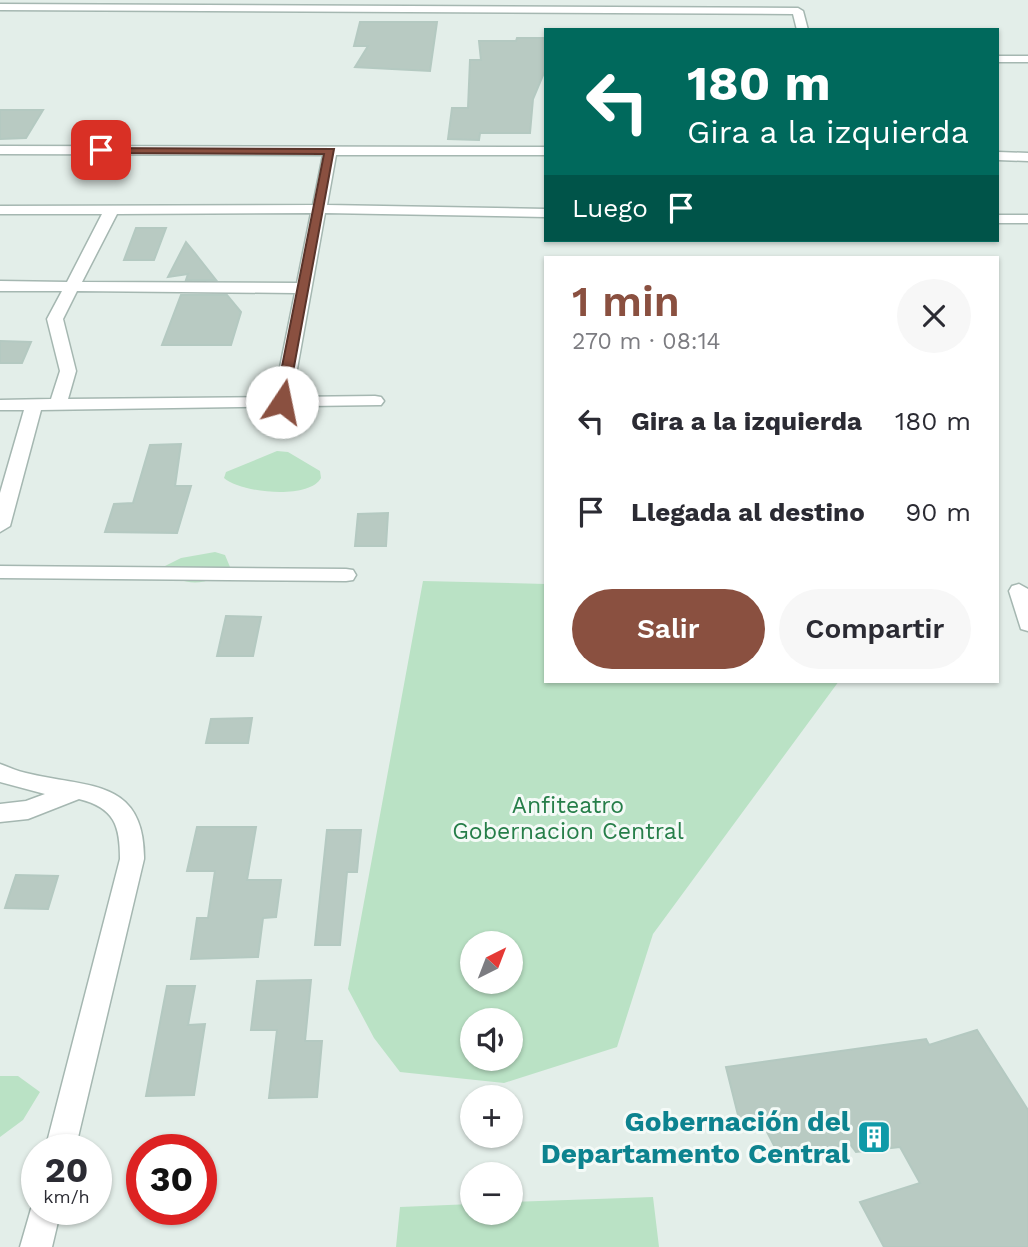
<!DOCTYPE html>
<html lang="es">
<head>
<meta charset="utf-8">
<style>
  :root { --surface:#fff; --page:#f7f7f7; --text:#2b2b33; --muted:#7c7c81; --accent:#8a5040 }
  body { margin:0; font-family:"Work Sans",sans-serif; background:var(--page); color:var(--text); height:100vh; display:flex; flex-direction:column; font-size:26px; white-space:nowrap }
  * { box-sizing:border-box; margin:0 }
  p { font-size:23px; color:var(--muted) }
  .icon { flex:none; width:38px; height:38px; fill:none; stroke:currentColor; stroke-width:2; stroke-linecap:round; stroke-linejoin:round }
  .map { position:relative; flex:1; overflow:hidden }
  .sheet { position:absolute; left:544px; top:256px; width:455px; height:427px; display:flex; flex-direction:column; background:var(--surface); border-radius:0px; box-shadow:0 2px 5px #0004 }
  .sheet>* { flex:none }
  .banner { position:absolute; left:544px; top:28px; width:455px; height:214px; border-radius:0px; box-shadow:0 2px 5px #0004; background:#00695c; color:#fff; overflow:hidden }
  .needle { width:46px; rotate:42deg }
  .tools { position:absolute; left:460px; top:931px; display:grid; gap:14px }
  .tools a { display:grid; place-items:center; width:63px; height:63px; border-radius:50%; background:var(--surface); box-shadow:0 2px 5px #0004; font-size:35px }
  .speed { position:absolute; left:21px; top:1134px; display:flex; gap:14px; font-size:35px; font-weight:700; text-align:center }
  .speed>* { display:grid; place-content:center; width:91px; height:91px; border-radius:50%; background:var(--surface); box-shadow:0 2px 5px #0004; line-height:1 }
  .speed small { font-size:18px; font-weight:400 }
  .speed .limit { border:10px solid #d22; background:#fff; color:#111 }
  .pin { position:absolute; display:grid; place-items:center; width:60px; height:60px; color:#fff; margin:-30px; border-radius:14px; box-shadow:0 4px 10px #0006 }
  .me { position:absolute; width:77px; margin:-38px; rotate:11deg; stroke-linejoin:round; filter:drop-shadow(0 0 5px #0008) }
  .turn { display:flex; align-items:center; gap:24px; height:147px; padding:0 28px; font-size:32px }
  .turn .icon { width:91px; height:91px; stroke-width:2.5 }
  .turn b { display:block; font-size:49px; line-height:60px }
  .then { display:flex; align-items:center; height:66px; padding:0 28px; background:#0003; gap:14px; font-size:26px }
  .round { display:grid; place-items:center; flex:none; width:74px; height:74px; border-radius:37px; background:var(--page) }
  .summary { display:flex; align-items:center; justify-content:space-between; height:119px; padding:0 28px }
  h1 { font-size:42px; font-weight:600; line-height:52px; color:var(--accent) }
  .action { display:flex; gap:14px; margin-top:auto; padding:14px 28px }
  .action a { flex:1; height:80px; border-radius:42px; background:var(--accent); color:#fff; font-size:28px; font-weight:600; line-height:80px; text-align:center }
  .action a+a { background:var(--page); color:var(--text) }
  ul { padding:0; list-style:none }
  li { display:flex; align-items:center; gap:21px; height:91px; padding:0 28px }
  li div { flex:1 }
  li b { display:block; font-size:26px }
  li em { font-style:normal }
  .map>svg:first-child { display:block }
</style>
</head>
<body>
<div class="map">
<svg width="1028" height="1247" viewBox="0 0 1028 1247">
  <rect width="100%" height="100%" fill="#e3eee9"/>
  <!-- green -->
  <path fill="#bae2c5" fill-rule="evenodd" d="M277,451l11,1 32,19 1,7c-12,22 -80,15 -97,0l2,-6z
    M215,552l10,3 5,12c-21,20 -47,21 -69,1l20,-10z
    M423,581l123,3v97h293l-186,253 -36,113 -113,36 -104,-11 -26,-34 -26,-49zM511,943v39h-39v-39zM511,1020v39h-39v-39z
    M0,1076h18l22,16 -17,28 -23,17z
    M653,1197l6,50h-263l4,-40 72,-3v9h39v-11z"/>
  <!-- building -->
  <path fill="#b8cac2" stroke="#b4c9c1" stroke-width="2" d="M360,22h77l-7,49 -75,-4 13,-21h-14z
    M517,38h29v30l-13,31 -3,34h-50l-1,7 -31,-1 4,-31h16l2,-48h11l-2,-19h37z
    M0,110h43l-17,28 -26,1z
    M136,228h30l-12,32h-30z
    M186,242l12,15 18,23h-30l2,-6 -20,3z
    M181,295h46l14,17 -10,33h-69z
    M0,341l31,1 -9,21h-22z
    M181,444l-6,42h16l-14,47 -72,-1 9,-28 19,-1 17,-58z
    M388,513l-2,33h-31l3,-32z
    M226,616l35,1 -8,39h-36z
    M252,718l-4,25h-42l5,-24z
    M197,827h59l-9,53h34l-5,37 -13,1 -5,39 -67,2 6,-41h11l7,-47h-28z
    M327,830h34l-4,42h-10l-7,73h-25z
    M16,875l42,1 -10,33 -43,-1z
    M311,980l-6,61h17l-5,56 -48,1 8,-68h-26l6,-49z
    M167,986h28l-7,39 17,-1 -11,71 -48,1z
    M977,1030l51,80v137h-144l-24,-45 60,-19 -20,-36 -44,5 -7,-9 -66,20 -22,-43 -20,7 -15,-60 200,-28 3,6z"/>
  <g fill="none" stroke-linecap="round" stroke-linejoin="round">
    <!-- street casing -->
    <g stroke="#a5b7b1" stroke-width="3">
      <path id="street" d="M0,4l798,4 5,3 5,19h-11l-4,-16 -793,-4z
        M998,56h30v6h-30z
        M0,146l546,1v8h-210l-9,50 219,4v8l-221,-4 -33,184 83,-1 6,1 3,4 -3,4 -340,5 -31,116 -10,6v-39l24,-83h-24v-10l51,-1 9,-28 -13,-52 15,-28h-62v-10l67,1 35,-68h-102v-8l313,-1 10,-50 -323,-1zM311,213l-14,70 -215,-1 35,-68zM77,291l218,2 -21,104 -206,2 8,-28 -13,-52z
        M998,152l30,1v8l-30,-1z
        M998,215h30v8h-30z
        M0,566l346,3 7,1 3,5 -3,5 -7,1 -346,-3z
        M1019,584l9,5v42l-7,-2 -12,-38 3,-5z
        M0,764c9,3 17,7 26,9 59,15 119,4 118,86l-69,291h-30l75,-291c0,-33 -5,-51 -41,-60l-51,20 -28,3v-18l26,-3 19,-7 -45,-12z
        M37,1198v11h24l-9,38h-32l11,-38z"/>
    </g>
    <!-- street -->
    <use href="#street" fill="#fff" fill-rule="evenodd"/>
  </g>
  <!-- route -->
  <path fill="#8a5040" stroke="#5a342a" stroke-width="2" d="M97,148l237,1 -47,256 -5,1 -7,-4 49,-248 -223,-1 -4,-1z"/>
  <!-- icons -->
  <defs>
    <g id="building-square" transform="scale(1.75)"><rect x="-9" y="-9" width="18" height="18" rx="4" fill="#0f9aa8" stroke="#f4faf7"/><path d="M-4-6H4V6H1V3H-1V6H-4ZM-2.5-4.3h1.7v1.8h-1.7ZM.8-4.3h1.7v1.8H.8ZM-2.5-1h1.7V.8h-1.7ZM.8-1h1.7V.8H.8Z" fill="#fff"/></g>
  </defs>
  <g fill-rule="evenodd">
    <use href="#building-square" x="874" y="1137"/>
  </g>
  <g text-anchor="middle" stroke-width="6" stroke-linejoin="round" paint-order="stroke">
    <!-- park labels -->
    <g font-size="23" fill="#267e49" stroke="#f4faf7">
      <text x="568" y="813">Anfiteatro<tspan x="568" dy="26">Gobernacion Central</tspan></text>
    </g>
    <!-- near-culture labels -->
    <g font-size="28" font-weight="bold" fill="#0d838f" stroke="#f4faf7" text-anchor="end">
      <text x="850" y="1131">Gobernación del<tspan x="850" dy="32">Departamento Central</tspan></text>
    </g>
  </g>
</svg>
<div class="tools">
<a><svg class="needle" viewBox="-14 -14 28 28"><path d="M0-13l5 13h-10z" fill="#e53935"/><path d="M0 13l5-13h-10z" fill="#7c7c81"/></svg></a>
<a><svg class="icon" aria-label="sound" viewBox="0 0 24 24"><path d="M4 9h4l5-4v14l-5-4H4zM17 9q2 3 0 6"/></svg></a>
<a>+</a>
<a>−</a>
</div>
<div class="speed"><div>20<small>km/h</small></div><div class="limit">30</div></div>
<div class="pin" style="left:101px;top:150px;background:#d93025"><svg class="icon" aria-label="arrive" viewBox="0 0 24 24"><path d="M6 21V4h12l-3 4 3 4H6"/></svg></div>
<svg class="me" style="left:282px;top:402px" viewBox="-20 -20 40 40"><circle r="19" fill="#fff"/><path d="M0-13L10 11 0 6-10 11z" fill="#8a5040"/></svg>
<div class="banner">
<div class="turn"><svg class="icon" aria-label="left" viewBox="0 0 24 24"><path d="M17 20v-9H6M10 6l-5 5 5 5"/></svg><div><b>180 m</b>Gira a la izquierda</div></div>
<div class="then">Luego<svg class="icon" aria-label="arrive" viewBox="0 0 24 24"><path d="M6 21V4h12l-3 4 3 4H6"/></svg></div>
</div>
<section class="sheet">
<div class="summary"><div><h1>1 min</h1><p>270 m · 08:14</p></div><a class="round"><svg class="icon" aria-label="close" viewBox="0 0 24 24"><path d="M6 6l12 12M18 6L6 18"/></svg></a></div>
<ul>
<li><svg class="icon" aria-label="left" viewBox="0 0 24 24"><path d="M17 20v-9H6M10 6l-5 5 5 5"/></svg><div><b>Gira a la izquierda</b></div><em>180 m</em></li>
<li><svg class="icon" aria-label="arrive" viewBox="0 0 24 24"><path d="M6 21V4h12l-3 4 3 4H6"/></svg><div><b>Llegada al destino</b></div><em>90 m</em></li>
</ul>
<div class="action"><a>Salir</a><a>Compartir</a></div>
</section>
</div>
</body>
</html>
